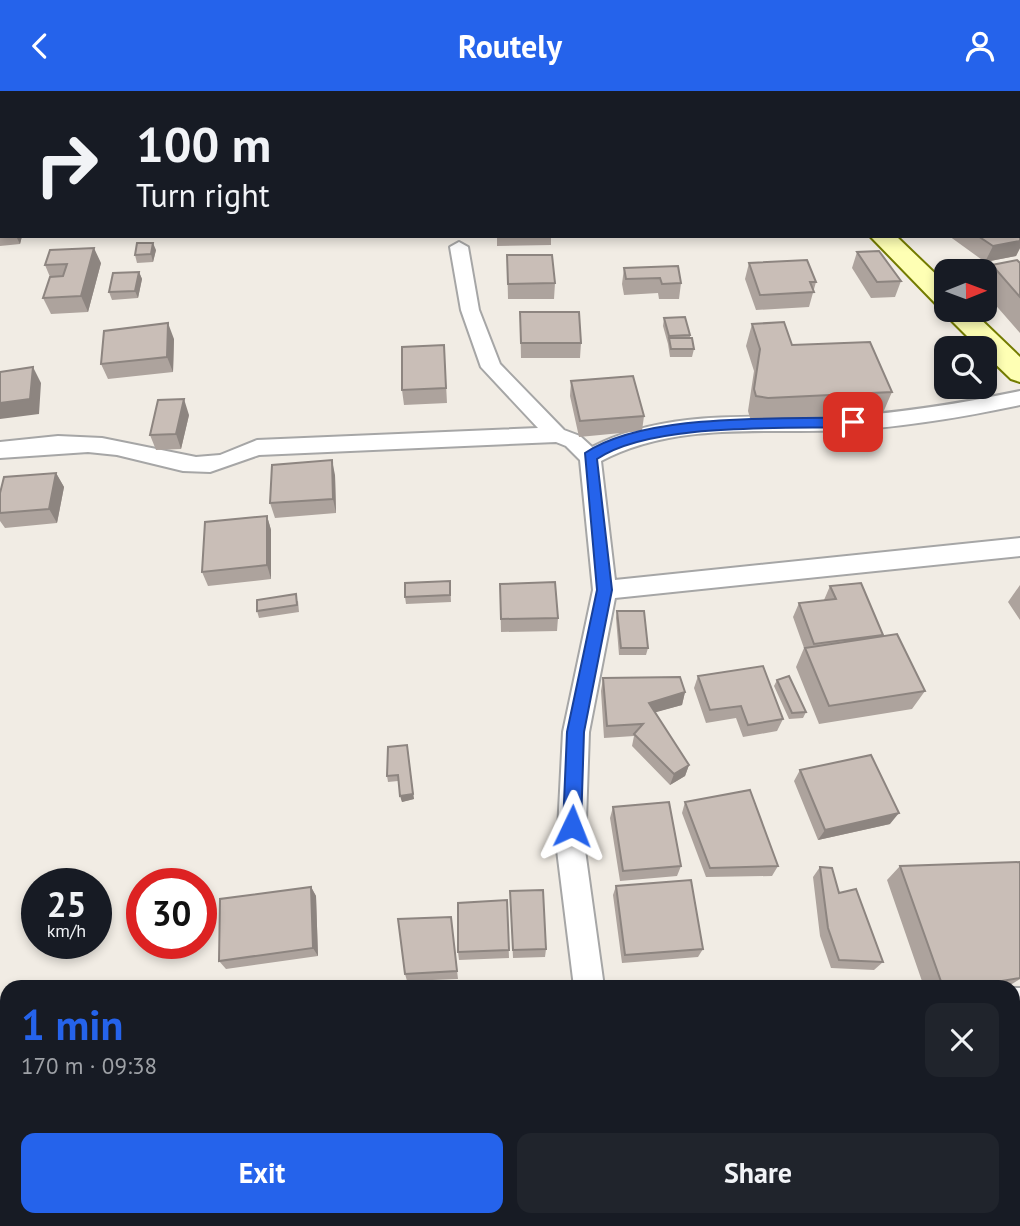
<!DOCTYPE html>
<html lang="en">
<head>
<meta charset="utf-8">
<style>
  :root { --surface:#171b24; --page:#20242c; --text:#f1f3f6; --muted:#9ea1a6; --accent:#2563eb }
  body { margin:0; font-family:"PT Sans",sans-serif; background:var(--page); color:var(--text); height:100vh; display:flex; flex-direction:column; font-size:26px; white-space:nowrap }
  * { box-sizing:border-box; margin:0 }
  p { font-size:23px; color:var(--muted) }
  .icon { flex:none; width:38px; height:38px; fill:none; stroke:currentColor; stroke-width:2; stroke-linecap:round; stroke-linejoin:round }
  .map { position:relative; flex:1; overflow:hidden }
  .details { position:absolute; left:0px; top:889px; width:1020px; height:247px; display:flex; flex-direction:column; background:var(--surface); border-radius:21px 21px 0 0; box-shadow:0 4px 10px #0003 }
  .details>* { flex:none }
  .hud { position:absolute; left:0px; top:0px; width:1020px; height:147px; box-shadow:0 4px 10px #0003; background:#171b24; color:var(--text); overflow:hidden }
  .needle { width:46px; rotate:89deg }
  .controls { position:absolute; left:934px; top:168px; display:grid; gap:14px }
  .controls a { display:grid; place-items:center; width:63px; height:63px; border-radius:14px; background:var(--surface); box-shadow:0 4px 10px #0003; font-size:35px }
  .speed { position:absolute; left:21px; top:777px; display:flex; gap:14px; font-size:35px; font-weight:700; text-align:center }
  .speed>* { display:grid; place-content:center; width:91px; height:91px; border-radius:50%; background:var(--surface); box-shadow:0 4px 10px #0003; line-height:1 }
  .speed small { font-size:18px; font-weight:400 }
  .speed .limit { border:10px solid #d22; background:#fff; color:#111 }
  .pin { position:absolute; display:grid; place-items:center; width:60px; height:60px; color:#fff; margin:-30px; border-radius:14px; box-shadow:0 4px 10px #0006 }
  .me { position:absolute; width:77px; margin:-38px; rotate:2deg; stroke-linejoin:round; filter:drop-shadow(0 0 5px #0008) }
  .turn { display:flex; align-items:center; gap:24px; height:147px; padding:0 21px; font-size:32px }
  .turn .icon { width:91px; height:91px; stroke-width:2.5 }
  .turn b { display:block; font-size:49px; line-height:60px }
  .round { display:grid; place-items:center; flex:none; width:74px; height:74px; border-radius:14px; background:var(--page) }
  .summary { display:flex; align-items:center; justify-content:space-between; height:119px; padding:0 21px }
  h1 { font-size:42px; font-weight:600; line-height:52px; color:var(--accent) }
  .button { display:flex; gap:14px; margin-top:auto; padding:14px 21px }
  .button a { flex:1; height:80px; border-radius:14px; background:var(--accent); color:#fff; font-size:28px; font-weight:600; line-height:80px; text-align:center }
  .button a+a { background:var(--page); color:var(--text) }
  header { display:flex; justify-content:space-between; align-items:center; height:91px; padding:0 21px; background:var(--accent); color:#fff; font-size:32px; font-weight:600 }
  .map>svg:first-child { display:block }
</style>
</head>
<body>
<header><svg class="icon" aria-label="back" viewBox="0 0 24 24"><path d="M15 5l-7 7 7 7"/></svg>Routely<svg class="icon" aria-label="person" viewBox="0 0 24 24"><circle cx="12" cy="8" r="4"/><path d="M4 21q1-7 8-7t8 7"/></svg></header>
<div class="map">
<svg width="1020" height="1135" viewBox="0 0 1020 1135">
  <rect width="100%" height="100%" fill="#f1ece4"/>
  <g fill="none" stroke-linecap="round" stroke-linejoin="round">
    <!-- street casing -->
    <g stroke="#a6a6a6" stroke-width="4">
      <path id="street" d="M598,0h20l1,2h-19z
        M0,54h2v10h-2z
        M459,151l9,5 11,63 21,54 64,66 16,6 12,11c79,-40 168,-28 253,-31 59,-3 117,-13 175,-25v14c-57,12 -115,22 -174,25 -83,4 -169,-9 -245,31l14,119 405,-42v18l-405,42 -26,134 -4,118 19,137h-30l-17,-137 6,-118 30,-142 -13,-130 -14,-14 -10,-4 -297,13 -49,17 -27,-1 -66,-16 -29,-3 -88,6v-16l58,-6 44,2 94,19 24,-2 37,-15 281,-12 -57,-61 -20,-57 -11,-63z
        M1013,897h7v30h-7z
        M571,1129h34l-1,6h-34z
        M948,1129h34l2,6h-34z"/>
    </g>
    <!-- secondary casing -->
    <g stroke="#747c00" stroke-width="4">
      <path id="secondary" d="M726,0h21l1,2h-21z
        M870,145h26l51,49v25h24l49,47v25l-9,-3 -26,-25v-6h-6l-32,-32 -2,-9 -7,-1z"/>
    </g>
    <!-- street -->
    <use href="#street" fill="#fff" fill-rule="evenodd"/>
    <!-- secondary -->
    <use href="#secondary" fill="#feffb4" fill-rule="evenodd"/>
  </g>
  <!-- wall -->
  <path fill="#ada39d" d="M850,0h55v2h-53z
    M2,9v31l-2,-4v-24z
    M0,108h2v37h20l-2,8 -20,2z
    M497,145h54v9l-54,1z
    M949,145h71v12l-4,8 -31,6z
    M156,159l-3,12 -16,1 -2,-8z
    M857,161l44,29 -6,16 -24,1 -19,-30z
    M507,164l48,28 -1,16h-46z
    M101,172l-13,49 -37,2 -8,-16 7,-21 -5,-12z
    M749,172l67,19 -7,25 -53,3 -11,-31z
    M1020,172v70l-35,-40v-15l7,-13z
    M624,177l57,15 -2,16h-20l-1,-6 -34,2 -2,-11z
    M139,181l3,7 -4,19 -26,2 -3,-8z
    M520,221l61,31 -1,15h-59z
    M664,227l26,17v3l4,11 -2,8h-22l-2,-13 -5,-18z
    M752,233l40,21 100,47 -10,23 -120,6 -12,-3 -2,-7 6,-40 -8,-25z
    M174,248l-1,33 -65,7 -7,-15z
    M444,254l3,58 -43,2 -2,-15z
    M571,290l73,35 -2,15 -63,6 -9,-41z
    M189,324l-8,34 -25,1 -6,-15z
    M56,382l8,14 -7,36 -52,5 -5,-7v-28z
    M335,384l1,38 -61,5 -5,-15z
    M267,425l4,14v49l-63,7 -6,-14z
    M450,490l1,21 -45,2 -1,-7z
    M500,493l58,34 -1,13 -56,1z
    M1020,494v35l-12,-18z
    M830,495l53,49 42,56 -13,18 -93,15 -23,-57 8,-19 -11,-31 6,-14 25,-3z
    M298,510l1,11 -40,6 -2,-7z
    M617,520l31,37 -2,7h-27l-3,-37z
    M698,585l85,43 -6,12 -34,6 -7,-19 -30,5 -12,-35z
    M603,587l82,14 -3,13 -27,7 34,53 -4,11 -15,9 -38,-39 2,-10 -30,2 -3,-47z
    M777,589l29,32 -3,6 -14,1 -15,-33z
    M388,656l26,52 -12,3 -4,-21 -10,1 -1,-6z
    M800,679l90,54 -72,16 -24,-59z
    M685,711l93,64 -6,10 -66,1 -24,-64z
    M613,716l68,59 -4,10 -57,5 -10,-63z
    M1020,771v117l-13,8h-83l-37,-107 13,-14z
    M820,776l63,95 -9,8 -43,-2 -11,-32 -7,-59z
    M616,795l87,63 -5,8 -76,6 -9,-68z
    M311,796l5,9 2,60 -92,13 -7,-8z
    M510,800l36,58 -1,8 -32,1z
    M507,809l2,58 -50,2 -1,-8z
    M452,835l6,53 -51,2 -2,-7z
    M668,1129h75v6h-74z
    M826,1130l74,5h-82l-1,-3z"/>
  <!-- shaded-wall -->
  <path fill="#8d8580" d="M323,0h19l1,2h-20z
    M886,0h19v2h-31z
    M16,145h6l-2,8z
    M1020,150v7l-4,8 -31,6 8,-16z
    M153,152l3,7 -3,12 -2,-8z
    M94,157l7,15 -13,49 -7,-16z
    M139,181l3,7 -4,19 -3,-7z
    M168,232l6,16 -1,33 -6,-15z
    M33,276l8,16 -2,31 -39,5v-16z
    M184,308l5,16 -8,34 -5,-15z
    M332,369l3,15 1,38 -3,-14z
    M56,382l8,14 -7,36 -8,-14z
    M267,425l4,14v49l-4,-14z
    M685,601l-3,13 -36,10 3,-12z
    M408,660l6,48 -12,3 -2,-6z
    M689,674l-4,11 -15,9 4,-11z
    M899,722l-9,11 -72,16 7,-10z
    M311,796l5,9 2,60 -5,-8z
    M255,1129h10l1,6h-10z"/>
  <!-- building -->
  <path fill="#c9beb7" stroke="#8d8580" stroke-width="2" d="M116,0h35v2h-36z
    M175,0h36v2h-36z
    M353,0h2l1,2h-27z
    M781,0h67l1,2h-66z
    M868,0h18l-12,2h-4z
    M1,9h1v20h-2z
    M1018,10h2v21h-2z
    M0,108h2v31h-2z
    M1018,143l2,2v5l-27,5 -15,-10h40z
    M137,152h16l-2,11 -16,1z
    M94,157l-13,48 -38,2 7,-21 13,-1 4,-12 -22,1 5,-15z
    M879,160l22,30 -24,1 -20,-30z
    M507,164h45l3,28 -47,1z
    M807,169l9,22h-6l4,10 -54,3 -11,-32z
    M1017,169l3,3v34l-28,-32z
    M678,175l3,17 -19,1 -2,-6 -34,1 -2,-11z
    M139,181l-4,19 -26,1 4,-19z
    M520,221h59l2,31h-60z
    M685,226l5,18 -21,1 -5,-18z
    M784,231l8,23 78,-3 22,50 -124,6 -12,-2 -2,-7 6,-40 -8,-25z
    M168,232l-1,34 -66,7 3,-33z
    M669,247h23l2,11h-23z
    M444,254l2,43 -44,2v-43z
    M33,276l-3,32 -30,4v-31z
    M633,285l11,40 -64,5 -9,-40z
    M184,308l-8,35 -26,1 8,-35z
    M332,369l1,39 -63,4 2,-38z
    M56,382l-7,36 -49,4v-20l4,-16z
    M267,425v49l-65,7 3,-50z
    M450,490v14l-45,2v-14z
    M555,491l3,36 -57,1 -1,-35z
    M861,492l22,52 -69,9 -15,-41 37,-4 -6,-13z
    M296,503l1,11 -40,6v-11z
    M617,520h27l4,37h-27z
    M897,543l28,57 -96,15 -24,-58z
    M763,575l20,53 -35,6 -7,-19 -31,4 -12,-34z
    M789,585l17,36 -14,1 -15,-33z
    M680,586l5,15 -36,11 40,62 -15,9 -40,-40 9,-10 -36,2 -4,-48z
    M407,654l6,49 -13,2 -2,-21 -11,1 1,-29z
    M871,664l28,58 -74,17 -25,-60z
    M750,699l28,76 -68,2 -25,-66z
    M669,711l12,64 -58,5 -10,-64z
    M1020,771v116l-54,9h-23l-43,-121z
    M820,776l12,1 7,25 17,-4 27,73 -44,-2 -11,-32z
    M691,789l12,69 -78,6 -9,-69z
    M311,796l2,61 -94,13 1,-62z
    M543,799l3,59 -33,1 -3,-59z
    M507,809l2,50 -51,2v-49z
    M451,826l6,54 -52,3 -7,-55z
    M177,1129h78l1,6h-79z
    M299,1129h27v2l-8,4h-17z
    M326,1129h121l2,6h-123z
    M471,1129h90l1,6h-89z
    M675,1129h68v6h-67z
    M899,1129l1,6h-73l-1,-5z"/>
  <!-- route -->
  <path fill="#2563eb" stroke="#184099" stroke-width="2" d="M853,326l6,5 -6,5c-68,2 -202,-5 -256,32l15,131 -28,142 -3,94 -3,6h-13l-2,-6 4,-94 30,-142 -12,-137c62,-41 192,-33 268,-36z"/>
</svg>
<div class="controls">
<a><svg class="needle" viewBox="-14 -14 28 28"><path d="M0-13l5 13h-10z" fill="#e53935"/><path d="M0 13l5-13h-10z" fill="#9ea1a6"/></svg></a>
<a><svg class="icon" aria-label="search" viewBox="0 0 24 24"><circle cx="10" cy="10" r="6"/><path d="M15 15l6 6"/></svg></a>
</div>
<div class="speed"><div>25<small>km/h</small></div><div class="limit">30</div></div>
<div class="pin" style="left:853px;top:331px;background:#d93025"><svg class="icon" aria-label="arrive" viewBox="0 0 24 24"><path d="M6 21V4h12l-3 4 3 4H6"/></svg></div>
<svg class="me" style="left:572px;top:735px" viewBox="-20 -20 40 40"><path d="M0-17L14 15 0 8-14 15z" fill="#2563eb" stroke="#fff" stroke-width="4"/></svg>
<div class="hud">
<div class="turn"><svg class="icon" aria-label="right" viewBox="0 0 24 24"><path d="M7 20v-9h11M14 6l5 5-5 5"/></svg><div><b>100 m</b>Turn right</div></div>
</div>
<section class="details">
<div class="summary"><div><h1>1 min</h1><p>170 m · 09:38</p></div><a class="round"><svg class="icon" aria-label="close" viewBox="0 0 24 24"><path d="M6 6l12 12M18 6L6 18"/></svg></a></div>
<div class="button"><a>Exit</a><a>Share</a></div>
</section>
</div>
</body>
</html>
